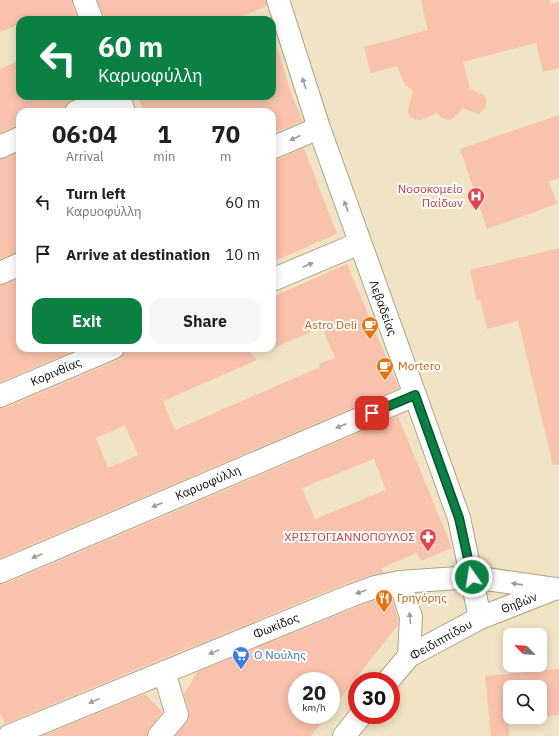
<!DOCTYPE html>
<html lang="en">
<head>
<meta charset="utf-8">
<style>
  :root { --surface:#fff; --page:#f6f6f6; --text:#202124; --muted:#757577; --accent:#0b8043 }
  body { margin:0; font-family:"IBM Plex Sans",sans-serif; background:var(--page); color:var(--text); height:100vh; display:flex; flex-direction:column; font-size:15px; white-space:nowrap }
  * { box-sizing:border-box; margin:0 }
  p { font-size:13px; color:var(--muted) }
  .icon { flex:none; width:22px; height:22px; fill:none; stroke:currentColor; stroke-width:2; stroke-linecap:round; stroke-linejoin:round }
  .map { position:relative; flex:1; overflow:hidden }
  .side { position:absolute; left:16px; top:108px; width:260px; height:244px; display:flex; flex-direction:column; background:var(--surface); border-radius:12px; box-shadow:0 2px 10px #0003 }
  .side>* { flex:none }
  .hud { position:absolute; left:16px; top:16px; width:260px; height:84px; border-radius:12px; box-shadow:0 2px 10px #0003; background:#0b8043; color:#fff; overflow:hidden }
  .needle { width:26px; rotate:295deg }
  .tools { position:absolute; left:503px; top:628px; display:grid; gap:8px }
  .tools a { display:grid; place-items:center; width:44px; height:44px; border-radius:8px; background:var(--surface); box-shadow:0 2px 10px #0003; font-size:20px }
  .speed { position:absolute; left:288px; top:672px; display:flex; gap:8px; font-size:20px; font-weight:700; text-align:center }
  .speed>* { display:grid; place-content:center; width:52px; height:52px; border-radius:50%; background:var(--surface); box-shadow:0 2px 10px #0003; line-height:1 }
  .speed small { font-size:10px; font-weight:400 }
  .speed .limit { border:6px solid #d22; background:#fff; color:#111 }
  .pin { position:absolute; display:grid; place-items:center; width:34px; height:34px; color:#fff; margin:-17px; border-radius:8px; box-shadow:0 2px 6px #0006 }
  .me { position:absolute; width:44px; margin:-22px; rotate:347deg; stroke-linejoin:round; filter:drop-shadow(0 0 3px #0008) }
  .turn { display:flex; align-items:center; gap:14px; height:84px; padding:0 16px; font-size:18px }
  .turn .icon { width:52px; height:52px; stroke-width:2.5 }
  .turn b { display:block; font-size:28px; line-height:34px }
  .eta { display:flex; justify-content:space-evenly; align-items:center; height:68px; text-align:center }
  .eta b { font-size:24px; font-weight:800; line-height:28px }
  .action { display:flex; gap:8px; margin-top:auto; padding:8px 16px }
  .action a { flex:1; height:46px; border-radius:12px; background:var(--accent); color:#fff; font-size:16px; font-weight:800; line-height:46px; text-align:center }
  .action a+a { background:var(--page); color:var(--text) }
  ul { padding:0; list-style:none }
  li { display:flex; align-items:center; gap:12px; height:52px; padding:0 16px }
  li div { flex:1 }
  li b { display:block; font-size:15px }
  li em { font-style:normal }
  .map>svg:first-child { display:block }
</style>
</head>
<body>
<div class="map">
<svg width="559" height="736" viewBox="0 0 559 736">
  <rect width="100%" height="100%" fill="#f1e4c5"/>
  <!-- building -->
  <path fill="#f9c2ac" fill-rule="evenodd" d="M0,0h72v5l7,15h-59v4l-20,8z
    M97,0h169l1,6 -35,14h-128v-5z
    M421,0h129l1,4 8,-2v66l-16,4 -7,-29 -73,19 7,27 12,5 3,3 1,3v4l-1,4 -6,6 -16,-6 -9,10 -4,2 -8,-2 -5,-5 -16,7h-4l-3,-1 -4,-3 -2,-3v-4l5,-18 -8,-6 -8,-19 -26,7 -7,-26 64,-17z
    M272,43h4l16,53 11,25 -31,13v-22h-128l-6,-16h134z
    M20,60v36h61l-10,5 -5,3 -2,8h-44v14l-5,1 -15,6v-64z
    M559,115v63l-10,3 8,23 -70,25 -27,-80z
    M304,148l33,86 -65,28v-102h5z
    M20,152v100l-5,1 -15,6v-100l5,-1z
    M559,248v216l-6,1 -35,-144 -31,8 -7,-29 -3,1 -7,-31z
    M347,264l52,124 -399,170v-150h5l113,-48 5,-5 2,-7h121l11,12 -94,41 12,29 145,-63 -1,-3 16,-6 -13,-31 -50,22v-52zM125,425l13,30 -30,13 -12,-30z
    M20,278v70h61l-81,34v-97l5,-1z
    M398,416l54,132 -31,13 -4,-8 -36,15 2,5 -12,2 -26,9 -136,56 -50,20 -33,14 -121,50 -5,-11v-129h5zM374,459l12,31 -71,29 -13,-31z
    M391,596l7,23v6l-67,85v-29h-34v34h30l-16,21h-136l11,-13 3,-5v-7l-5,-17 13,-22 157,-64 24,-9z
    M559,669v46l-49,5 -1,16h-18l-6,-60zM510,687h30v30h-30z
    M145,694l18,18 -13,16 -3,5v3h-105z"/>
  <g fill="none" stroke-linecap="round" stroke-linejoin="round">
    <!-- minor casing -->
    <g stroke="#aea285" stroke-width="24">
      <path id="minor" d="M84,0l8,20
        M278,0l41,128 96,267 44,123 21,100
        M119,96l5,16
        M76,112l35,-16
        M0,147l20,-9
        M272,148l47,-20
        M0,273l20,-9
        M272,280l88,-37
        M0,396l113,-48
        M0,572l415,-177
        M400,582l11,35 -2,39
        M388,681l21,-25 71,-38 74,-29
        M9,736l341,-140 25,-9 25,-5 72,-5 83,12
        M159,736l18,-21 -13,-43
        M344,736l17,-21"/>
    </g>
    <!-- minor -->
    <use href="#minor" stroke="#fff" stroke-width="22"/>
  </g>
  <!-- one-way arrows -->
  <defs><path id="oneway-solid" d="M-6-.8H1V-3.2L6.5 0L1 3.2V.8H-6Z"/></defs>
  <g fill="#9f9d9a">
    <use href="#oneway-solid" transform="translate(304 83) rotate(-108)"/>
    <use href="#oneway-solid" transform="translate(295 138) rotate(156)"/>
    <use href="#oneway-solid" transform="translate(346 206) rotate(-110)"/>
    <use href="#oneway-solid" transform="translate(308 265) rotate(-23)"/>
    <use href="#oneway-solid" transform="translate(341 426) rotate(157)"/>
    <use href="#oneway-solid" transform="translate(157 505) rotate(157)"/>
    <use href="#oneway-solid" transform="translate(37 556) rotate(157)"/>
    <use href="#oneway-solid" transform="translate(517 584) rotate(-172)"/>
    <use href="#oneway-solid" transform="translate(361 592) rotate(161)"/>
    <use href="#oneway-solid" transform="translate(410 618) rotate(-95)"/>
    <use href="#oneway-solid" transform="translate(214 652) rotate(158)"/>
    <use href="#oneway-solid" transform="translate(94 701) rotate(158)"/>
  </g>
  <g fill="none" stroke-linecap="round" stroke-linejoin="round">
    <!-- route casing -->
    <g stroke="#07532c" stroke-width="10">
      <path id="route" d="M372,413l43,-18 44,123 13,59"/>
    </g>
    <!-- route -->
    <use href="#route" stroke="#0b8043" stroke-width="7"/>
  </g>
  <!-- icons -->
  <defs>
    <g id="hospital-pin" transform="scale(0.9)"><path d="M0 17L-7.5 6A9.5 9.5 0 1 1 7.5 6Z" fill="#e0444e" stroke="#fff"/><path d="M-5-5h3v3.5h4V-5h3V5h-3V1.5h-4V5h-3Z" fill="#fff"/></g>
    <g id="cafe-pin" transform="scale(0.9)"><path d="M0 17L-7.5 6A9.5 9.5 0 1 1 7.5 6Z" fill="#e8710a" stroke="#fff"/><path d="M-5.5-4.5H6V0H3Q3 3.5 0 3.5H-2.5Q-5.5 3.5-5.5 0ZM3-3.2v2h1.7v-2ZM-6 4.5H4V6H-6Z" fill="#fff"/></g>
    <g id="pharmacy-pin" transform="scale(0.9)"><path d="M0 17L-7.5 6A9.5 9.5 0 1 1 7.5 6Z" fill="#e0444e" stroke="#fff"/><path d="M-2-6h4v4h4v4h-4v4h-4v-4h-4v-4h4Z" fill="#fff"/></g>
    <g id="restaurant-pin" transform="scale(0.9)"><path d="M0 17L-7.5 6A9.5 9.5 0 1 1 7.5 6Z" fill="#e8710a" stroke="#fff"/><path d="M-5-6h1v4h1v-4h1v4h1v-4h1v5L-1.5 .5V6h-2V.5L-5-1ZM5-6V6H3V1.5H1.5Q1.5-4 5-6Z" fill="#fff"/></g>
    <g id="supermarket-pin" transform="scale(0.9)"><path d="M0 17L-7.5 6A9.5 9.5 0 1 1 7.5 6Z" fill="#3f7fe0" stroke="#fff"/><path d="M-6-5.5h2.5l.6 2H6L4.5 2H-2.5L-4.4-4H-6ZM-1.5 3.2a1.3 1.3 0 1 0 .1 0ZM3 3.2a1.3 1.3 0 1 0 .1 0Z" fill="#fff"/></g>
  </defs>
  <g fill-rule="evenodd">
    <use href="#hospital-pin" x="476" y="196"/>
    <use href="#cafe-pin" x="370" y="325"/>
    <use href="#cafe-pin" x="385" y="366"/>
    <use href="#pharmacy-pin" x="428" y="537"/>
    <use href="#restaurant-pin" x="384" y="598"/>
    <use href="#supermarket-pin" x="241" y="655"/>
  </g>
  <g text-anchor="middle" stroke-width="4" stroke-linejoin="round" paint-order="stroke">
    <!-- health labels -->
    <g font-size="12" fill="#be3a42" stroke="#fff" text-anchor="end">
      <text x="463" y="193">Νοσοκομείο<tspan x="463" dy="14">Παίδων</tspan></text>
      <text x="415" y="541">ΧΡΙΣΤΟΓΙΑΝΝΟΠΟΥΛΟΣ</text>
    </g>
    <!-- street labels -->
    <g font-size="12" fill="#100b03" stroke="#fff">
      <text transform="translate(383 308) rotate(70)" y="4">Λεβαδείας</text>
      <text transform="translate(56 372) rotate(-23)" y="4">Κορινθίας</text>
      <text transform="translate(208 483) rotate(-23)" y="4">Καρυοφύλλη</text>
      <text transform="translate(519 603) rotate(-21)" y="4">Θηβών</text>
      <text transform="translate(276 626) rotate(-22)" y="4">Φωκίδος</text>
      <text transform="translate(441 640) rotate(-29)" y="4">Φειδιππίδου</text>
    </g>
    <!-- food labels -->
    <g font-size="12" fill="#c56008" stroke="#fff" text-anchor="start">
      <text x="357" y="329" text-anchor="end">Astro Deli</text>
      <text x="398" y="370">Mortero</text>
      <text x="397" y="602">Γρηγόρης</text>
    </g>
    <!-- shop labels -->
    <g font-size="12" fill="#366cbe" stroke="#fff" text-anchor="start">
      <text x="254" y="659">Ο Νούλης</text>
    </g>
  </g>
</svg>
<div class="tools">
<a><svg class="needle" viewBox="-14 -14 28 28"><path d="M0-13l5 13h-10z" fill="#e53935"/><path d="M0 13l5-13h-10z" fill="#757577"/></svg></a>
<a><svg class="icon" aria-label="search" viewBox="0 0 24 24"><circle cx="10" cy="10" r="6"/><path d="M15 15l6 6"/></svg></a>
</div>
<div class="speed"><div>20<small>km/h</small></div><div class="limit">30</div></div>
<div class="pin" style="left:372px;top:413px;background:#d93025"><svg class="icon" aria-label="arrive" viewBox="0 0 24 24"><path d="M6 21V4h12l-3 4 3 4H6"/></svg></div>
<svg class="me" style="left:472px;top:577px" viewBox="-20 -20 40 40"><circle r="17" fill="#0b8043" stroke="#fff" stroke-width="3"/><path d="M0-11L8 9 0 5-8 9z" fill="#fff"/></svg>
<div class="hud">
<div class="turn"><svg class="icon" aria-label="left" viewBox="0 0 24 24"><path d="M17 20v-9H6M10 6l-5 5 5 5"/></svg><div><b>60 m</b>Καρυοφύλλη</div></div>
</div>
<section class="side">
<div class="eta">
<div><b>06:04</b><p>Arrival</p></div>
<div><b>1</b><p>min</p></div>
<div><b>70</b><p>m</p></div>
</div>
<ul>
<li><svg class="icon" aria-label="left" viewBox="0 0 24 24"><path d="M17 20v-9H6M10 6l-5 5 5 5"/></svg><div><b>Turn left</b><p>Καρυοφύλλη</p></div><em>60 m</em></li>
<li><svg class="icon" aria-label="arrive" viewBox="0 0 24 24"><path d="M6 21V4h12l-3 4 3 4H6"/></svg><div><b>Arrive at destination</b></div><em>10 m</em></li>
</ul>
<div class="action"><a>Exit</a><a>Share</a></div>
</section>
</div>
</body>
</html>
